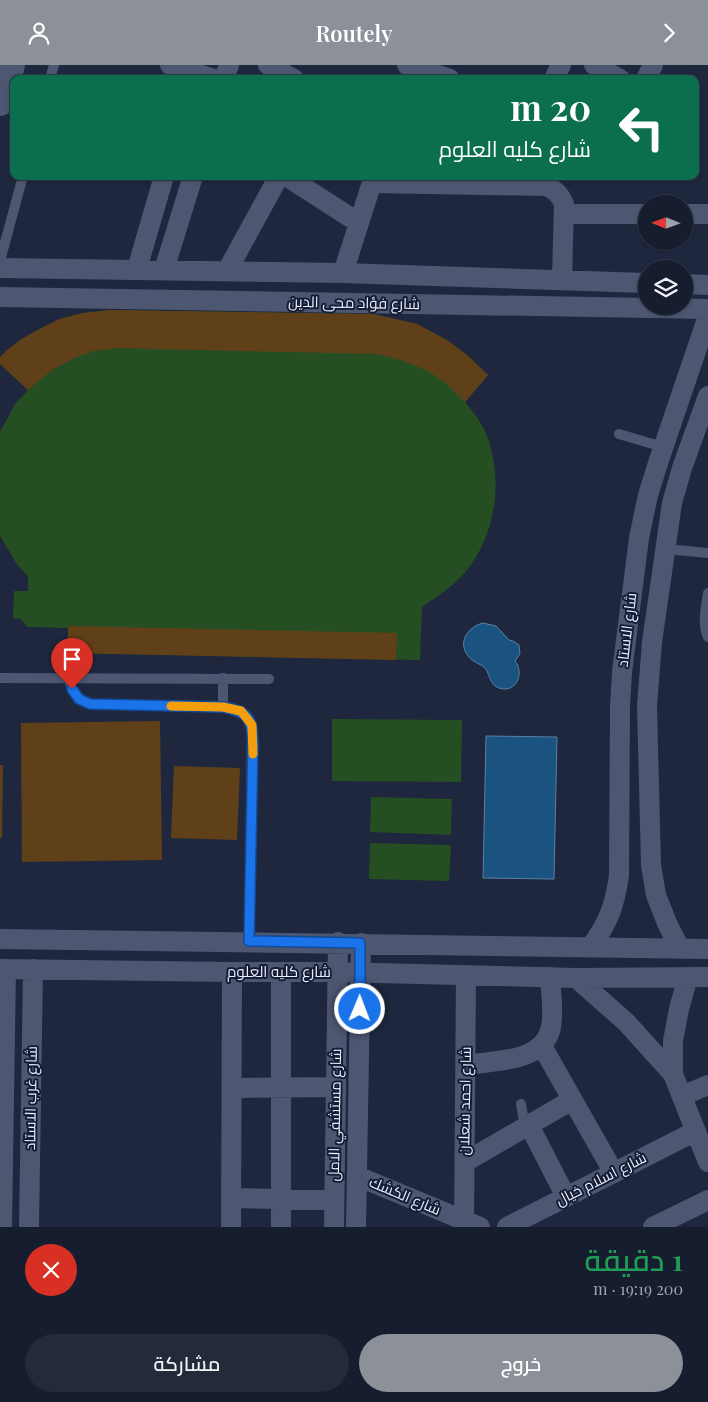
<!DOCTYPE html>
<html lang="ar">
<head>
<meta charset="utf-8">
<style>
  :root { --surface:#161d2e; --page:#232a3a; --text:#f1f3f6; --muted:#9ea2aa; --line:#353b4a; --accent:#8c9099 }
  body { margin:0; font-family:"Playfair Display",Cairo,serif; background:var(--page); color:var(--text); direction:rtl; height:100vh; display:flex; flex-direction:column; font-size:19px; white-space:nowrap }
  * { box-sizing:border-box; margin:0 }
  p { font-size:16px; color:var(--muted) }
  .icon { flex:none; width:28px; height:28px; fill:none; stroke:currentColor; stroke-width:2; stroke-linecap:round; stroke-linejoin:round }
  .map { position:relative; height:1162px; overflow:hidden; direction:ltr }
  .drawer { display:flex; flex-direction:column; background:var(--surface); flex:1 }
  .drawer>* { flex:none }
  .guide { position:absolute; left:10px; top:10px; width:689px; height:105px; border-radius:10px; box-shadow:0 1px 4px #0004,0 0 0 1px var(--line); direction:rtl; background:#0b6e4f; color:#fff; overflow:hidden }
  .needle { width:32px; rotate:271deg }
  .tools { position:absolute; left:638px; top:130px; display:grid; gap:10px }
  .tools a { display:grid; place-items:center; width:55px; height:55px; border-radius:50%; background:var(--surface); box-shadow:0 1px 4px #0004,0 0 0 1px var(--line); font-size:25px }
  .pin { position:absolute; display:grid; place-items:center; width:42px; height:42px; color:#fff; margin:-51px -21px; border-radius:50% 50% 50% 0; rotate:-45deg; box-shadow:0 0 5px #0007 }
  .pin .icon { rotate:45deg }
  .me { position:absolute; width:55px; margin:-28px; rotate:1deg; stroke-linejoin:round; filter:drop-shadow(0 0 4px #0008) }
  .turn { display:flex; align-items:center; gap:18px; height:105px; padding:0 25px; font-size:22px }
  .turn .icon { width:65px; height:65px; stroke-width:2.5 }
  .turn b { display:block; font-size:35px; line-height:42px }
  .round { display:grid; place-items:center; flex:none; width:52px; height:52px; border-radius:26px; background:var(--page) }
  .headline { display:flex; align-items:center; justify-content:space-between; height:85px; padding:0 25px }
  h1 { font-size:30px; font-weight:600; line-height:38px; color:#1e9e55 }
  .action { display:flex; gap:10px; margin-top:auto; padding:10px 25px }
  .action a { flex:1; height:58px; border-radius:30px; background:var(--accent); color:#fff; font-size:20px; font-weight:600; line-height:58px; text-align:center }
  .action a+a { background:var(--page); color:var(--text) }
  header { display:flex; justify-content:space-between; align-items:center; height:65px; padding:0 25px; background:var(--accent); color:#fff; font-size:22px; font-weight:600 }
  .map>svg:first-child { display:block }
</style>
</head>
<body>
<header><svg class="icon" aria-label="forward" viewBox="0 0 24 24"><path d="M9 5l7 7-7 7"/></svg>Routely<svg class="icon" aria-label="person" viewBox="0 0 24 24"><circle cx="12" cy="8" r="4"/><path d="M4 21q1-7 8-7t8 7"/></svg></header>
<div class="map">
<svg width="708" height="1162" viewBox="0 0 708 1162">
  <rect width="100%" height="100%" fill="#1e273e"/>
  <!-- green -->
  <path fill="#254e22" d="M110,245l263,4 44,10 30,16 20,15 21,20 -23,27c7,9 15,18 20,29 19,44 12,102 -18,139 -12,15 -29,26 -45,37l-2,53 -352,-7v-25l-41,-1 -6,-8 -8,-1 1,-27h14v-14l-12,-14 -16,-27v-104l15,-28 13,-14 -28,-26v-7c34,-31 65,-42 110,-47z
    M332,654l130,1 -1,62 -129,-1z
    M371,732l81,2 -1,36 -81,-3z
    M370,778l81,2 -2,36 -80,-2z"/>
  <!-- water -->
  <path fill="#1a537f" stroke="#5882a5" d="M483,558l13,3 13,14 4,1 6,4 1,9 -5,7c10,12 1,33 -16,27 -9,-3 -9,-12 -13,-19 -4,-5 -12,-6 -16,-11 -14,-14 -3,-31 13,-35z
    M486,671l71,1 -3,142 -71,-1z"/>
  <!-- building -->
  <path fill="#604018" d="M110,245l263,4 44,10 30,16 20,15 21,20 -23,27 -18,-18 -19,-13 -27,-11 -23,-6 -262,-6 -23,3 -19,7 -22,12 -24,20 -28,-26v-7l7,-7 16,-12 19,-10 17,-9 23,-6z
    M68,561l329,7 -1,27 -328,-7z
    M160,656l2,139 -140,2 -1,-139z
    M0,700h3l-1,73h-2z
    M174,701l66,2 -3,72 -66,-2z"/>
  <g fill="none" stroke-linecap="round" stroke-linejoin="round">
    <!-- lane -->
    <path stroke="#4d5772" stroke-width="10" d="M50,14l4,-14
      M0,196l23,-85
      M619,369l44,13
      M665,484l43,4
      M708,528c-2,13 -6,32 0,44
      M0,613l269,1
      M68,613c4,13 9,20 22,26l133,3 18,4 11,14 -3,216
      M223,613v29
      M521,1039l4,23"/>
    <!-- street -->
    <path stroke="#4d5772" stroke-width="20" d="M170,0l44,14
      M268,0l26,14
      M407,0l43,14
      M594,0l26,14
      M224,14l5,-14
      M554,14l7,-14
      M646,14l7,-14
      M286,111l73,47
      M372,118l174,3c10,4 14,9 18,18l-2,76
      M564,149h82
      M684,149h24
      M0,203l343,5 303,10
      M137,204l27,-93
      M164,205l29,-94
      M227,206l52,-95
      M343,208l31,-97
      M684,219l24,1
      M0,232l708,12
      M0,874l708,10
      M590,883c19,-27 24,-40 29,-72l1,-170 2,-34 17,-134 9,-43 11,-35 49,-144
      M680,884l-13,-26 -11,-28 -5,-30 -4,-159 5,-64 20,-139 10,-35 26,-72
      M0,904l232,3h105l239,6 132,-1
      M281,907v255
      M576,913l50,44 47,52 35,88
      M542,981l72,127
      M466,1000c29,-5 78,-2 85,-38 3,-15 0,-34 -1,-50
      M673,1009v-33l6,-32 9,-32
      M232,1023l104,-1
      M682,1031l26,-11
      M529,1060l37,72
      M465,1097l107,-62
      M357,1111l123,51
      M231,1133l103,2
      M2,1162l4,-258
      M29,1162l4,-258
      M231,1162l1,-255
      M334,1162l4,-285
      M356,1162l5,-284
      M464,1162l2,-252
      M507,1162l189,-96
      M653,1162l55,-27"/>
    <!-- secondary -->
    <path stroke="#4d5772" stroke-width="28" d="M0,37l11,-37"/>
  </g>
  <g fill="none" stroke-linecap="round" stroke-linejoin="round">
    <!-- route casing -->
    <g stroke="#114b97" stroke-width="12">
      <path id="route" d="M72,624l7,10 11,5 133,3c25,5 29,10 30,36l-4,198 111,2v66"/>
    </g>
    <!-- route -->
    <use href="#route" stroke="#1a73e8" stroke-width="9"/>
    <!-- slow -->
    <path stroke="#f59e0b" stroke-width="9" d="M171,641l52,1 18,4 11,14 1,29"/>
  </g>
  <g text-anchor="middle" stroke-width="4" stroke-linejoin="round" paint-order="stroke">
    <!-- street labels -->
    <g font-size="15" fill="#e8eefe" stroke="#151d34">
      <text transform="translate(354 238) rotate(1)" y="5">شارع فؤاد محى الدين</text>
      <text transform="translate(627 565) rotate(-83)" y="5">شارع الاستاد</text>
      <text x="279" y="912">شارع كليه العلوم</text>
      <text transform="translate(31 1033) rotate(-89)" y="5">شارع غرب الاستاد</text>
      <text transform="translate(465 1036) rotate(-89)" y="5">شارع احمد شعلان</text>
      <text transform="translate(335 1050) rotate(-89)" y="5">شارع مستشفي الامل</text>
      <text transform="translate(601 1114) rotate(-27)" y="5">شارع اسلام خيال</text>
      <text transform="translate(405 1131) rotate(23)" y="5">شارع الكشك</text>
    </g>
  </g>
</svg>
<div class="tools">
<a><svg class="needle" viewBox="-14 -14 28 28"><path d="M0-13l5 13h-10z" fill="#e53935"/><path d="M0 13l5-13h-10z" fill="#9ea2aa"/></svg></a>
<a><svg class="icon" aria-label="layers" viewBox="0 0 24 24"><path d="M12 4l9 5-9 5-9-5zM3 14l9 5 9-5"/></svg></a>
</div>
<div class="pin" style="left:72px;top:624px;background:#d93025"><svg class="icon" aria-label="arrive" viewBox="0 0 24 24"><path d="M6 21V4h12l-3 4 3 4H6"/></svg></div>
<svg class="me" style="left:360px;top:944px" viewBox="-20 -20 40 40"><circle r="17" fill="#1a73e8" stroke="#fff" stroke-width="3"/><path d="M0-11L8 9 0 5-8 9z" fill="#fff"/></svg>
<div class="guide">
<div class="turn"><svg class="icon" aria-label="left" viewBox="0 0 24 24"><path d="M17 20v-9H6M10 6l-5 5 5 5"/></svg><div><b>20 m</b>شارع كليه العلوم</div></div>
</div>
</div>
<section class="drawer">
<div class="headline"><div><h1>1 دقيقة</h1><p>200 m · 19:19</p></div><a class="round" style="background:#d93025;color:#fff"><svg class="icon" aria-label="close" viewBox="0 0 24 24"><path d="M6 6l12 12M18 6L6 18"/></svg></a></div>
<div class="action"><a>خروج</a><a>مشاركة</a></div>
</section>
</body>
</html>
